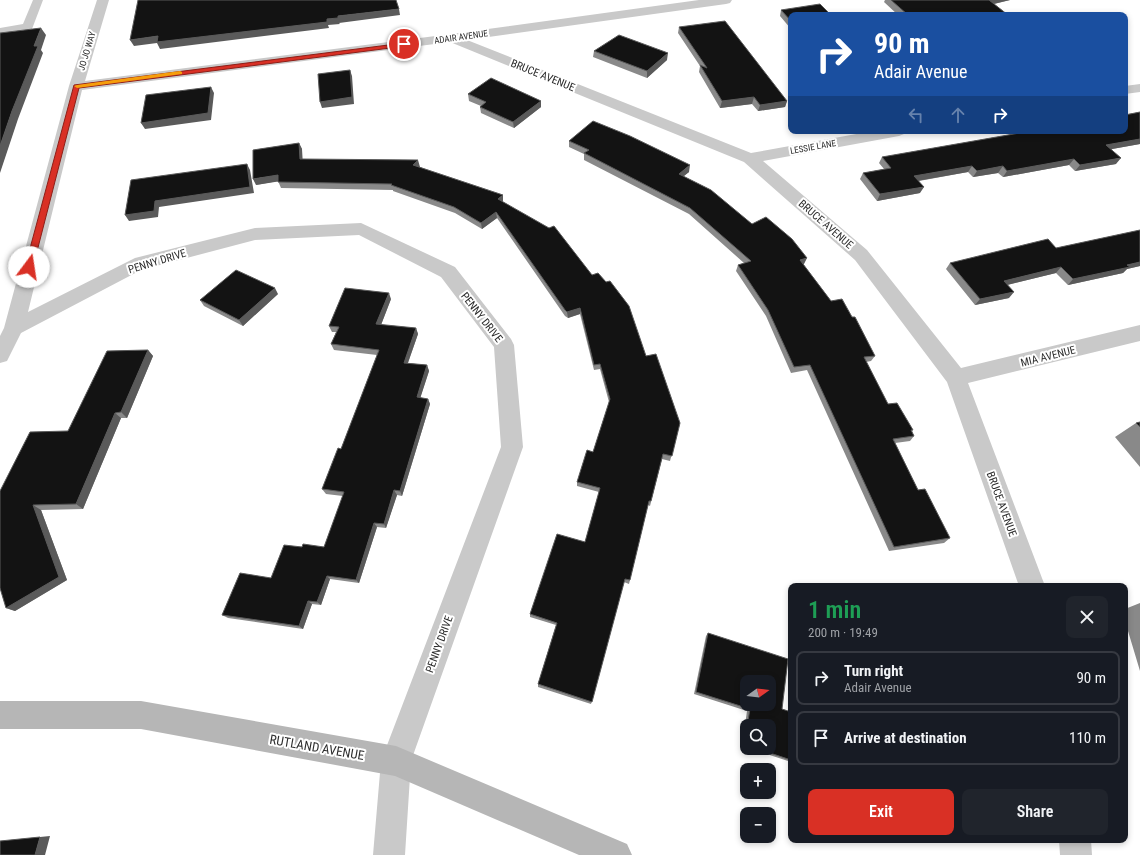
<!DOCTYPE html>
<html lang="en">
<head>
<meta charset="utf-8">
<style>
  :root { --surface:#171b24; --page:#20242c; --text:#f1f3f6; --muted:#9ea1a6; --line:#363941; --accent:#d93025 }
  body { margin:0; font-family:"Roboto Condensed",sans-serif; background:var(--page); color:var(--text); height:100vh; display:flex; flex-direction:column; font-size:15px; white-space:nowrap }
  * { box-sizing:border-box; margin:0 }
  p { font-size:13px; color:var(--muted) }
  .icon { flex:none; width:22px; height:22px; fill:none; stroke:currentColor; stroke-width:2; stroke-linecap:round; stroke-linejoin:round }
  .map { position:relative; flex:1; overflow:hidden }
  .details { position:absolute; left:788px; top:583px; width:340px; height:260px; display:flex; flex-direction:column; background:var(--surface); border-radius:8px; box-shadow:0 2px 6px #0003 }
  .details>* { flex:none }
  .guide { position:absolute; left:788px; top:12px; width:340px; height:122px; border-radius:8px; box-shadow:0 2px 6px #0003; background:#1a4fa0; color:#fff; overflow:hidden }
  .needle { width:26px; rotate:75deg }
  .fabs { position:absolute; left:740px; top:675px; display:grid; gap:8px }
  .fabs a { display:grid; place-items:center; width:36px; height:36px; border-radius:8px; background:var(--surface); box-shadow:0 2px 6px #0003; font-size:20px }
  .pin { position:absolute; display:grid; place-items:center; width:34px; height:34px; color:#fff; margin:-17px; border:2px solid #fff; border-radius:50%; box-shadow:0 1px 4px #0007 }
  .me { position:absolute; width:44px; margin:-22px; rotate:14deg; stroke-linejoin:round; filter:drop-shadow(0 0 3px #0008) }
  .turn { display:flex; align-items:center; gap:14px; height:84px; padding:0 20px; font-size:18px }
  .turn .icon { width:52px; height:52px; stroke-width:2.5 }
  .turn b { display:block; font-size:28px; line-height:34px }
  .lanes { display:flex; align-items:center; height:38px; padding:0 20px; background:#0003; justify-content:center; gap:20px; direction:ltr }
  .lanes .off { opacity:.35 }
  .round { display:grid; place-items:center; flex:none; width:42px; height:42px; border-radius:8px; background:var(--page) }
  .head { display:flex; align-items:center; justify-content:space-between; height:68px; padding:0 20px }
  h1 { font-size:24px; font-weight:600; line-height:30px; color:#1e9e55 }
  .button { display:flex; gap:8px; margin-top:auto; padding:8px 20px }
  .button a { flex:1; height:46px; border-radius:8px; background:var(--accent); color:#fff; font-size:16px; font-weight:600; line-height:46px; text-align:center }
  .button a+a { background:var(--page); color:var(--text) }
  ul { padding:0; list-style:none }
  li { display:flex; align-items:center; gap:12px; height:54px; margin:0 8px 6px; padding:0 12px; border:2px solid var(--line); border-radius:8px }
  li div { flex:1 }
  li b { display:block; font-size:15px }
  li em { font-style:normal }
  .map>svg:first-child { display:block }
</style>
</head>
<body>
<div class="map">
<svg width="1140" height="855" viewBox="0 0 1140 855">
  <rect width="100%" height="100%" fill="#fff"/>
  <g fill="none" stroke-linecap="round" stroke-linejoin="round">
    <!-- lane -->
    <path fill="#c9c9c9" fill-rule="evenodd" d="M33,0h10l-11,29 -32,5v-6l23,-4z"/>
    <!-- street -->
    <path fill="#c9c9c9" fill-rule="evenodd" d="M97,0h12l-24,81 366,-47 248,-34h33l-2,3 -4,1 -259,36 284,113 122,-22h34l-3,3 -5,2 -136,25 104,89 94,118 179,-43v16l-172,42 77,203h-26l-72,-204 -92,-122 -111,-98 -294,-120 -368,48 -54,222 107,-54 120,-30 106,-5 94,44 56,72 3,6 9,102 -112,314 -6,94h-32l8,-94 120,-314 -7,-100 -53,-70 -82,-42 -104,5 -114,30 -120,63 -14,28 -7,2v-27l4,-8 65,-242z
      M1140,84v8l-15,2v-8z
      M1059,840h32l1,15h-32z"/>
    <!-- secondary -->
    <path fill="#b6b6b6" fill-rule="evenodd" d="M0,701h141l255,45 231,98 5,11h-53l-184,-79 -254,-47h-141z"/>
  </g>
  <!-- wall -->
  <path fill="#898989" d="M885,0h125l-16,4 14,11h-110l-14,-13z
    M781,10l10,5v14l-11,-13z
    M679,27l108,74 -2,6 -27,4 -6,-7 -32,4 -21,-36 1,-6 -22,-33z
    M594,51l73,9 -20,18 -54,-21z
    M468,94l73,7v6l-27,21 -33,-15 -1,-6 1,-1 -12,-5z
    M1140,112v32l-28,5 4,15 -41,7 -6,-6 -66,12 -5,-4 -25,4 -5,-5 -49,9 1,12 -43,8 -17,-22 3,-6 21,-4 -5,-6 3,-6z
    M569,141l120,31 -6,4 69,48 52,40h-1l28,37 21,16 23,39 -4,5 -5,1 22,42 25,26 -1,1 2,5 -4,5 -15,2 23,47 32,48 -6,5 -55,8 -82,-181 -16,3 -25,-57 -30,-45 2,-6 6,-2 -55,-49 -105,-54v-6l-15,-7z
    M299,143l3,6v10l118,8 83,34v1l143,154 34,67 -10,38 -8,-2 -12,47 -2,-1 -19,79 -5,-2 -33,122 -53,-17v-3l18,-59 -26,-8v-3l55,-72 14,-50 -22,-6v-4l16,-30 16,-50 -9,-33 -6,1 -14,-56 -12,4 -3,-2 -68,-98 -15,11 -27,-16 -62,-22v-1l-112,-2 -3,-7 -22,4z
    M1140,230v36l-13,3 -4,4 -55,12 -12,-12 -49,12 2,13 -34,7 -29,-36 4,-6 106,-15z
    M278,294l-35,32 -39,-20 -4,-6z
    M391,299l-10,26 35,3 2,6 -10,29 19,2 2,6 -9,27 8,1 2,5 -28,92 -5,-1 -11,33 -9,-1 -18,56 -29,-4 -9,26 -9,-1 -9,25 -75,-11 -6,-3 49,-37 31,-31h22l19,-51 -17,-2 -4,-5 19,-40 36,-94 -43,-5 -3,-6 5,-12h-4l-3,-6z
    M148,350l5,6 -26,62h-6l-38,91 -42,1 26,70 -52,31 -9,-3 -6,-117 68,-60z
    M1140,422v45l-25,-30 21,-14z
    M1140,603v68l-15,-50v-12z
    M708,633l74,76 9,3v48l-3,1 -40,-13h21v-22h-22v22l-5,-2 5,-35 -53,-17 12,-58z"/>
  <!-- shaded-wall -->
  <path fill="#5a5a5a" d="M988,0h22l-25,6z
    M399,9l1,6 -61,8 1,1 -12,1 1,3 -169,21 -3,-6 -23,3 -4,-6 28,-4 169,-17 11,-3z
    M41,28l5,7 -5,15 2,3 -25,66 -18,54v-27l34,-100z
    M668,53l-1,7 -20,18v-7z
    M350,70l2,6 2,28 -32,4 -2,-6z
    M211,87l3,6 -3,27 -66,9 -4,-6z
    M754,97l-2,7 -32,4 2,-7z
    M541,101v6l-27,21 -1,-6z
    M787,101l-2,6 -27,4 2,-6z
    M1140,139v5l-39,7 5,-6z
    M299,143l3,6 1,17 -3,-7z
    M1121,158l-5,6 -41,7 5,-6z
    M1074,159l-5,6 -66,12 4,-6z
    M418,160l2,7 -5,4 -2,-6z
    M247,164l3,6 4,23 -95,14 -1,10 -29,4 -4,-6 30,-14z
    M690,165l-1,7 -11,9 1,-7z
    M972,166l-4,6 -57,10 3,-6z
    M1003,166l-5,7 -25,4 4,-6z
    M278,175l3,6 -25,4 -3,-6z
    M924,187l-4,6 -43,8 3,-7z
    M503,195v6l-5,4v-6z
    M496,212l1,6 -15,11 -1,-6z
    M807,258l-3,6 -7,2 3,-6z
    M1140,262v4l-13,3 -4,4 -55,12 5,-6z
    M1061,267l-5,6 -57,14 5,-6z
    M275,288l3,6 -35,32 -4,-6z
    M1014,292l-5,6 -34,7 5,-6z
    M389,293l2,6 -12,31 -3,-6z
    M580,308v6l-12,4 -1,-6z
    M416,328l2,6 -12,34 -2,-5z
    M148,350l5,6 -26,62 -6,-6z
    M427,365l2,6 -10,31 -2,-5z
    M428,399l2,5 -28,92 -2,-5z
    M115,413l6,5 -38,91 -7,-5z
    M394,490l3,5 -11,33 -2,-4z
    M33,505l8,5 26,70 -52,31 -9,-3z
    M374,523l3,4 -18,56 -3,-3z
    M327,576l3,3 -9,26 -4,-3z
    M308,601l4,3 -9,25 -4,-3z
    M50,836l-5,19h-10l5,-18z"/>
  <!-- building -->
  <path fill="#131313" stroke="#5a5a5a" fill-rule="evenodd" d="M138,0h258l3,9 -61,7v2l-11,1v3l-170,20 1,-6 -28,4z
    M891,0h98l19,15h-100z
    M820,4l11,11h-40v6l-10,-11z
    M725,21l62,80 -27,4 -6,-8 -32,4 -22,-36 7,3 -28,-41z
    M41,28l-7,18h4l-26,65 -12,35v-113z
    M619,35l49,18 -21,18 -53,-20z
    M350,70l2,27 -32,5 -2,-28z
    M491,78l50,23 -28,21 -33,-15 6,-5 -18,-8z
    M211,87l-3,26 -67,10 5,-28z
    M1140,112v27l-34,6 15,13 -41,7 -6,-6 -67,12 -4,-5 -26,5 -5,-5 -58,10 10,11 -44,7 -17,-21 28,-5 -9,-11 149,-26h94v-16z
    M593,121l37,15 60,29 -11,9 32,16 41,34 14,-7 26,22 15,19 -7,2 31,41 11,-2 10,18h3l20,39 -11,1 24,47 9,-1 16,27h-2l3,6 -21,3 25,51 7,-1 25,49 -56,9 -84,-182 -16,2 -26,-57 -30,-45 13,-4 -61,-53 -106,-55 5,-3 -20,-9z
    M299,143l1,16 118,1 -5,5 90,30 -5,4 51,29 5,-2 38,49 6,-2 8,9 4,-1 19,25 17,50 10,-2 24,69 -8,33 -9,-2 -12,47h-2l-19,79 -5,-1 -33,123 -54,-18 19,-61 -27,-9 27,-80 28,8 15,-54 -23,-6 10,-32 6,2 17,-53 -10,-35 -6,1 -14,-57 -13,4 -2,-2 -69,-98 -15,11 -27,-16 -63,-22 1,-1 -114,-2v-7l-25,4v-29z
    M247,164l3,23 -95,14 -1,10 -29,4 6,-35z
    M1140,230v32l-13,3 3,2 -57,12 -12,-12 -57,14 10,11 -34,7 -30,-36 98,-24 8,9z
    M236,270l39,18 -36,32 -39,-20z
    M345,288l44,5 -13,31 40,4 -12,35 23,2 -10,32 11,2 -28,92 -6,-1 -10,34 -10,-1 -18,57 -29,-4 -10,26 -9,-1 -9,25 -77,-11 18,-42 31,5 13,-33 18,2 1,-3 21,3 20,-55 -22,-3 16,-41 3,1 38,-99 -48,-6 8,-17 -10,-1z
    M148,350l-27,62 -6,1 -39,91 -43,1 26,72 -53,31 -6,-20v-97l30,-59 38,-1 39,-80z
    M1140,422v5l-4,-4z
    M708,633l80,26 -6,50 9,3v48l-36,-12h14v-22h-22l3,-17 -54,-17zM747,682h22v22h-22z
    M747,728v17l-2,-1z
    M40,837l-5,18h-35v-14z"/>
  <!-- route -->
  <path fill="#d93025" stroke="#8d1f18" d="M404,43l3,1 -1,2 -327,42 -46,179 -4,3 -2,-1 -2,-2 49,-182z"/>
  <!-- slow -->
  <path fill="#f59e0b" d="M180,71l2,1v2l-105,14 -3,-2 3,-1z"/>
  <g text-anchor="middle" stroke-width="4" stroke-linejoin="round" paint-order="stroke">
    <!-- far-street labels -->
    <g font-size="9" fill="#2c2c2c" stroke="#fff">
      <text transform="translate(461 37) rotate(-8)" y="3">ADAIR AVENUE</text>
      <text transform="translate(87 51) rotate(-73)" y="3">JO JO WAY</text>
      <text transform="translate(813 147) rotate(-10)" y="3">LESSIE LANE</text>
    </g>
    <!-- street labels -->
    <g font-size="11" fill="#2c2c2c" stroke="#fff">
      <text transform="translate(543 75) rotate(22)" y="4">BRUCE AVENUE</text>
      <text transform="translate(826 224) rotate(41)" y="4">BRUCE AVENUE</text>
      <text transform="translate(157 261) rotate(-17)" y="4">PENNY DRIVE</text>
      <text transform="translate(482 317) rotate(52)" y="4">PENNY DRIVE</text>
      <text transform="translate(1048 356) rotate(-14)" y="4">MIA AVENUE</text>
      <text transform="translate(1002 504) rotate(70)" y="4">BRUCE AVENUE</text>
      <text transform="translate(439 644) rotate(-70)" y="4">PENNY DRIVE</text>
    </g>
    <!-- near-street labels -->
    <g font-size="13" fill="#2c2c2c" stroke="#fff">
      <text transform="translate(317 747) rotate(10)" y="5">RUTLAND AVENUE</text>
    </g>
  </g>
</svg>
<div class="fabs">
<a><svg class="needle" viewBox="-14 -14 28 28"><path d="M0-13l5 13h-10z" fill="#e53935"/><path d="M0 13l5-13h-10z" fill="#9ea1a6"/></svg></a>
<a><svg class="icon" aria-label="search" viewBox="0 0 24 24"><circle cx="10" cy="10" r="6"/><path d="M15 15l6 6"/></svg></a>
<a>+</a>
<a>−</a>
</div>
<div class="pin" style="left:404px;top:44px;background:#d93025"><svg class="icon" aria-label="arrive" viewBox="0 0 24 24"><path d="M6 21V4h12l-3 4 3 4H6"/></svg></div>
<svg class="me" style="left:29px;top:267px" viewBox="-20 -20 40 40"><circle r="19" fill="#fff"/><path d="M0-13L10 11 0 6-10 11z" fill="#d93025"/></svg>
<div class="guide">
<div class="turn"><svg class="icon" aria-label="right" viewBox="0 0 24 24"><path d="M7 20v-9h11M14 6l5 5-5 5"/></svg><div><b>90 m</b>Adair Avenue</div></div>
<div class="lanes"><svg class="icon off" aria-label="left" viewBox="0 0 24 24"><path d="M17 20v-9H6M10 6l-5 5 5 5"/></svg><svg class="icon off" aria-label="ahead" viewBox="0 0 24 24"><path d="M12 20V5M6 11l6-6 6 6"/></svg><svg class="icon" aria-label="right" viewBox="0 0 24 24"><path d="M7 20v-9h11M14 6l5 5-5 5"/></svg></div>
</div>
<section class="details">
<div class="head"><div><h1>1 min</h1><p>200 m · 19:49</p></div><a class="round"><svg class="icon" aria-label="close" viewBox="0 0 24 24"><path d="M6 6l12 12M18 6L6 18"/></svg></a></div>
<ul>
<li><svg class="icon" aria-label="right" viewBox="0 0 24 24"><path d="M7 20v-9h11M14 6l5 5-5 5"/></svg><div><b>Turn right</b><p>Adair Avenue</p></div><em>90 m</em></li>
<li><svg class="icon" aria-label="arrive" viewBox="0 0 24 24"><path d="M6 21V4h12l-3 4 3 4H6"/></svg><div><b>Arrive at destination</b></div><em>110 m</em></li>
</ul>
<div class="button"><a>Exit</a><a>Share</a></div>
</section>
</div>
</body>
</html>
